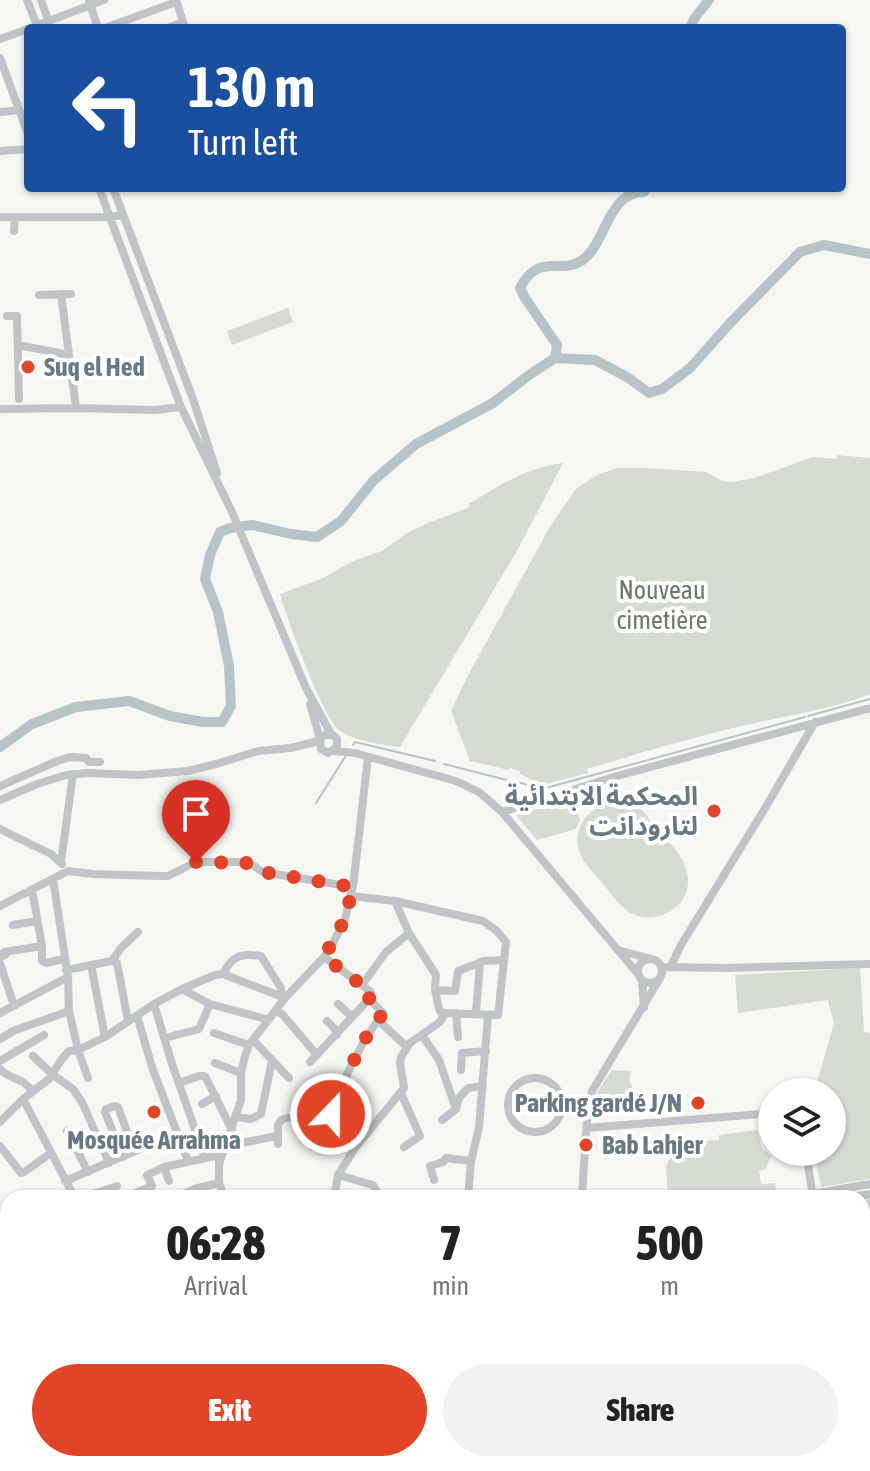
<!DOCTYPE html>
<html lang="en">
<head>
<meta charset="utf-8">
<style>
  :root { --surface:#fff; --page:#f2f2f2; --text:#222; --muted:#767676; --accent:#e24428 }
  body { margin:0; font-family:"Asap Condensed","Noto Sans Arabic",sans-serif; background:var(--page); color:var(--text); height:100vh; display:flex; flex-direction:column; font-size:30px; white-space:nowrap }
  * { box-sizing:border-box; margin:0 }
  p { font-size:26px; color:var(--muted) }
  .icon { flex:none; width:44px; height:44px; fill:none; stroke:currentColor; stroke-width:2; stroke-linecap:round; stroke-linejoin:round }
  .map { position:relative; flex:1; overflow:hidden }
  .details { position:absolute; left:0px; top:1190px; width:870px; height:282px; display:flex; flex-direction:column; background:var(--surface); border-radius:24px 24px 0 0; box-shadow:0 2px 6px #0004 }
  .details>* { flex:none }
  .hud { position:absolute; left:24px; top:24px; width:822px; height:168px; border-radius:8px; box-shadow:0 2px 6px #0004; background:#1a4fa0; color:#fff; overflow:hidden }
  .controls { position:absolute; left:758px; top:1078px; display:grid; gap:16px }
  .controls a { display:grid; place-items:center; width:88px; height:88px; border-radius:50%; background:var(--surface); box-shadow:0 2px 6px #0004; font-size:40px }
  .pin { position:absolute; display:grid; place-items:center; width:68px; height:68px; color:#fff; margin:-82px -34px; border-radius:50% 50% 50% 0; rotate:-45deg; box-shadow:0 0 8px #0007 }
  .pin .icon { rotate:45deg }
  .me { position:absolute; width:88px; margin:-44px; rotate:22deg; stroke-linejoin:round; filter:drop-shadow(0 0 6px #0008) }
  .turn { display:flex; align-items:center; gap:28px; height:168px; padding:0 32px; font-size:36px }
  .turn .icon { width:104px; height:104px; stroke-width:2.5 }
  .turn b { display:block; font-size:56px; line-height:68px }
  .eta { display:flex; justify-content:space-evenly; align-items:center; height:136px; text-align:center }
  .eta b { font-size:48px; font-weight:800; line-height:56px }
  .action { display:flex; gap:16px; margin-top:auto; padding:16px 32px }
  .action a { flex:1; height:92px; border-radius:48px; background:var(--accent); color:#fff; font-size:32px; font-weight:800; line-height:92px; text-align:center }
  .action a+a { background:var(--page); color:var(--text) }
  .map>svg:first-child { display:block }
</style>
</head>
<body>
<div class="map">
<svg width="870" height="1471" viewBox="0 0 870 1471">
  <rect width="100%" height="100%" fill="#f6f6f3"/>
  <!-- green -->
  <path fill="#d6dbd2" d="M288,308l5,14 -61,23 -5,-14z
    M837,455l33,3v236c-42,17 -89,22 -133,33 -50,12 -100,27 -150,42l1,4 -46,12 -22,-11v-3l-10,-3 -1,2 -39,-9 -19,-50 16,-34 84,-152 25,-36 21,-14 20,-7h29l60,4 16,9 11,1 21,-4 59,-21 24,2z
    M563,463l-45,86 -118,198c-20,-3 -43,-5 -60,-16 -16,-10 -54,-115 -60,-137l43,-16 32,-18 27,-9 25,-18 21,-10 42,-16 -1,-3c29,-18 59,-37 94,-41z
    M572,798l8,22 -4,9 -39,11 -21,-25z
    M613,801c8,1 16,1 24,5 8,5 14,16 20,23 16,18 38,37 29,64 -3,7 -8,14 -15,18 -13,8 -29,9 -42,1 -10,-6 -17,-18 -25,-27 -7,-9 -18,-19 -23,-29 -12,-26 7,-49 32,-55z
    M860,968l4,64 6,1v146l-49,8 -7,-35h18v-60h-18l20,-68 -6,-24 -90,13 -3,-38z
    M612,1070l19,1 -2,10 12,21 -45,4 -3,-6 2,-5z
    M757,1130l5,18 9,8 -5,13 -7,2 2,13 14,-1 1,10 -25,3v2h-83l-2,-31 4,-9 -2,-14 51,-4v-5z
    M870,1199v146l-7,10 -1,-155z"/>
  <g fill="none" stroke-linecap="round" stroke-linejoin="round">
    <!-- stream -->
    <path stroke="#b6c4c7" stroke-width="2" d="M808,716l62,-17
      M353,745l2,-3 80,19
      M444,764l63,16
      M514,781l28,8 263,-72
      M316,803l29,-46"/>
    <!-- river -->
    <path stroke="#b6c4c7" stroke-width="10" d="M690,28l4,-9 15,-19
      M555,358l2,-13 -32,-47 -5,-10c20,-38 41,-11 64,-29 23,-19 24,-67 60,-67l2,-4
      M0,747l32,-23 44,-17 53,-6 41,15 33,6h19l9,-16 -2,-40 -11,-54 -13,-33 5,-24 10,-23 10,-4 22,-3 39,9 26,3 24,-16 32,-40 43,-37 77,-41 36,-28 26,-17 40,2 32,17 22,16 13,-4 28,-21 42,-47 68,-69 24,-7 46,9"/>
    <!-- major casing -->
    <g stroke="#b1b7ba" stroke-width="14">
      <path id="major" d="M862,1394l8,-17
        M823,1471l1,-7
        M834,1471v-7"/>
    </g>
    <!-- minor -->
    <path stroke="#c0c4c7" stroke-width="8" d="M27,0l11,28
      M41,0l10,28
      M176,0l9,28
      M89,1l9,27
      M30,28l74,-28
      M105,28l71,-26
      M168,28l15,-6
      M0,39l28,-10
      M0,58l28,76
      M0,112l19,-2
      M0,151l28,-2
      M99,188l82,219 51,105 74,176 25,46
      M113,188l80,211 24,74
      M0,217h110l13,-2
      M14,231l1,-14
      M61,294l15,114
      M39,295l32,-1
      M7,316h10l2,83
      M18,345l51,10
      M0,409l76,-1 79,2 26,-3
      M310,704l10,35 1,10 7,4 9,-6v-8l-4,-4h-8l-5,4
      M334,751l21,2 101,28 23,11 23,20 136,162
      M0,786l57,-25 13,-4 16,1 3,4h11
      M0,800l37,-16 29,-9 22,-2 50,2 50,-4 28,-7 42,-13 33,-3 28,-7
      M502,812l115,-36 253,-68
      M0,829l51,25 11,10
      M61,862l12,-88
      M354,878l14,-121
      M53,879l15,98 1,34 9,39 10,28
      M30,891l3,4 9,51v15l4,2 18,-4
      M351,896l44,5 14,32 27,42 -1,15 4,19 3,4 56,2 8,-73 -10,-12 -13,-9 -88,-20
      M0,906l68,-35 25,3 67,2h8l28,-14h47l6,1 14,9 90,15
      M13,925l24,-4
      M618,950l33,9
      M0,957l5,-2 -1,-3 38,-6
      M638 971a12 12 0 1 1 24 0a12 12 0 1 1-24 0Z
      M112,961l9,-13 17,-16
      M0,963l14,43
      M91,965l14,72
      M671,966l10,-21 86,-140 48,-83
      M662,967l64,1 144,-4
      M66,970l46,-9 5,2 11,58
      M223,974c9,-18 17,-21 38,-18l20,32v8
      M642,981l2,26
      M362,985l24,-33 23,-19
      M182,989l28,15 59,16
      M435,990l20,1 3,-20 26,-10 20,-1
      M154,1004l18,60 33,94
      M338,1004l14,13
      M276,1011l6,3 35,41
      M0,1013l68,-36
      M456,1013l2,24
      M476,1013l4,-51
      M137,1016l16,54 35,91
      M327,1021l7,7 3,7
      M379,1021l28,26
      M214,1033l35,12
      M422,1035l17,25 17,49
      M165,1038l34,-9 11,-25
      M0,1039l13,-8 56,-20
      M253,1040l36,38
      M33,1056l20,19 20,14 9,13 27,61
      M0,1061l44,-26
      M310,1062l59,-63 2,-7 -47,-35
      M215,1063l26,10
      M0,1069c11,12 20,6 32,22
      M461,1070l1,-17 24,-2
      M508 1105a27 27 0 1 1 54 0a27 27 0 1 1-54 0Z
      M179,1083l20,-7h6l27,54
      M401,1093l19,43 -16,11
      M23,1099l52,99
      M304,1102l5,14 4,31
      M202,1104l14,-8
      M236,1117l15,2 10,-5 11,-53
      M442,1120l14,-11 3,-11 9,-10 15,-2
      M0,1122l23,-23 26,-20 13,-20 7,-8 9,-1 27,-13 49,-33 28,-15 33,-14 8,-1 62,24
      M587,1128l185,-15
      M67,1131l21,41
      M312,1136l19,-1 24,13
      M278,1144v-19l3,-5 6,-2 42,-3 3,-2 16,-41 17,-33 18,-26 -14,-14
      M585,1144l4,-43 3,-10 68,-113
      M0,1146l21,27 3,-1 27,-19
      M226,1146l51,-10
      M806,1152l7,45
      M123,1157l-18,-45 1,-3 9,-3 3,1 16,44
      M164,1167l5,14
      M338,1175l35,10 8,13
      M434,1180l-4,-14 13,-4 3,-4 25,3
      M65,1181l112,-48
      M812,1194l58,-10
      M91,1198l-1,-3 27,-9
      M125,1198l27,-12 -5,-11 17,-8 51,-11 3,2 1,5
      M175,1198l19,-9 25,-6
      M225,1198l-6,-15v-19l22,-64v-27l4,-17 4,-11 36,-47 39,-41 9,-14 12,-24 9,-39
      M332,1198l3,-5 3,-18 17,-27 49,-60 -4,-25 1,-6 9,-14 30,-21 5,-9
      M468,1198l3,-37 8,-33 9,-113
      M582,1198l3,-51
      M846,1198l24,-4
      M0,1231l8,12
      M0,1318l8,-8
      M0,1344l8,8
      M862,1408l8,-4
      M154,1464l1,7
      M288,1464l7,7
      M508,1464l1,7
      M0,1468l8,-12
      M80,1471l7,-7
      M113,1471l12,-7
      M430,1471l59,-5
      M637,1471l60,-7"/>
    <!-- major -->
    <use href="#major" stroke="#fff" stroke-width="10"/>
  </g>
  <g fill="none" stroke-linecap="round" stroke-linejoin="round">
    <!-- route -->
    <path stroke="#e24428" stroke-width="14" stroke-dasharray="0 25.2" d="M196,862l53,1 14,9 90,15 -8,32 -21,38 47,35 -2,7 14,14 -18,26 -17,33 -17,42"/>
  </g>
  <!-- markers -->
  <g fill="#e24428" stroke="#fff" stroke-width="3">
    <circle cx="28" cy="367" r="8"/>
    <circle cx="714" cy="811" r="8"/>
    <circle cx="698" cy="1103" r="8"/>
    <circle cx="154" cy="1112" r="8"/>
    <circle cx="586" cy="1145" r="8"/>
  </g>
  <g text-anchor="middle" stroke-width="8" stroke-linejoin="round" paint-order="stroke">
    <!-- poi labels -->
    <g font-size="26" font-weight="bold" fill="#667984" stroke="#fff" text-anchor="start">
      <text x="44" y="376">Suq el Hed</text>
      <text x="698" y="805" text-anchor="end">المحكمة الابتدائية<tspan x="698" dy="30">لتارودانت</tspan></text>
      <text x="682" y="1112" text-anchor="end">Parking gardé J/N</text>
      <text x="154" y="1149" text-anchor="middle">Mosquée Arrahma</text>
      <text x="602" y="1154">Bab Lahjer</text>
    </g>
    <!-- park labels -->
    <g font-size="26" fill="#6b7b64" stroke="#fff">
      <text x="662" y="599">Nouveau<tspan x="662" dy="30">cimetière</tspan></text>
    </g>
  </g>
</svg>
<div class="controls">
<a><svg class="icon" aria-label="layers" viewBox="0 0 24 24"><path d="M12 4l9 5-9 5-9-5zM3 14l9 5 9-5"/></svg></a>
</div>
<div class="pin" style="left:196px;top:862px;background:#d93025"><svg class="icon" aria-label="arrive" viewBox="0 0 24 24"><path d="M6 21V4h12l-3 4 3 4H6"/></svg></div>
<svg class="me" style="left:331px;top:1114px" viewBox="-20 -20 40 40"><circle r="17" fill="#e24428" stroke="#fff" stroke-width="3"/><path d="M0-11L8 9 0 5-8 9z" fill="#fff"/></svg>
<div class="hud">
<div class="turn"><svg class="icon" aria-label="left" viewBox="0 0 24 24"><path d="M17 20v-9H6M10 6l-5 5 5 5"/></svg><div><b>130 m</b>Turn left</div></div>
</div>
<section class="details">
<div class="eta">
<div><b>06:28</b><p>Arrival</p></div>
<div><b>7</b><p>min</p></div>
<div><b>500</b><p>m</p></div>
</div>
<div class="action"><a>Exit</a><a>Share</a></div>
</section>
</div>
</body>
</html>
